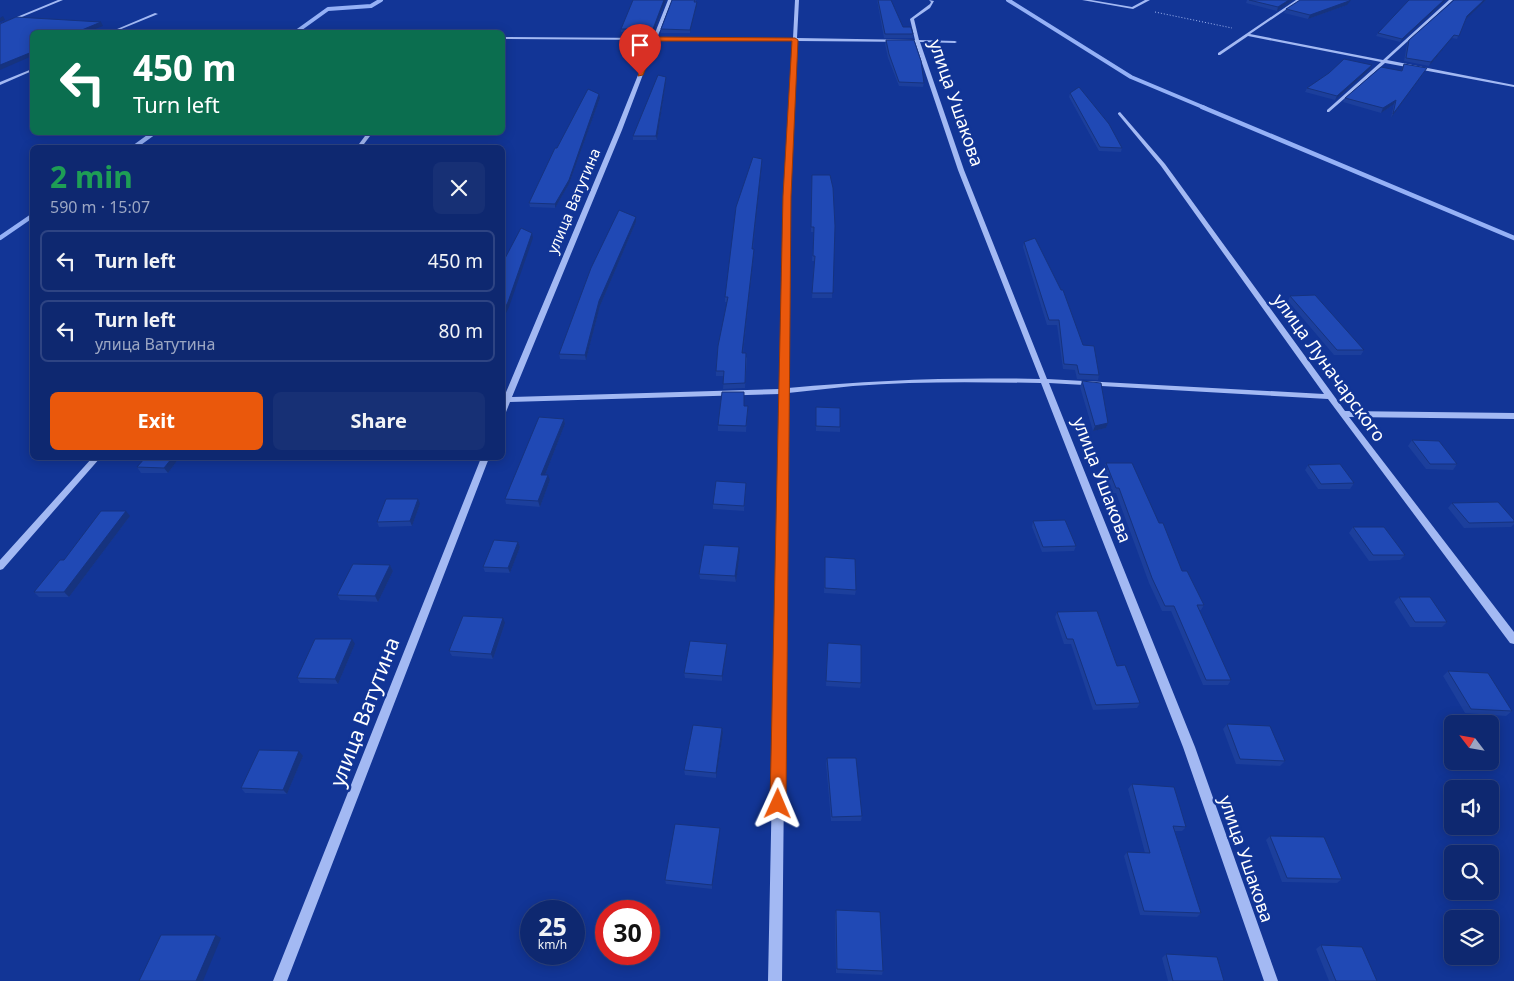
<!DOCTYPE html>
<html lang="en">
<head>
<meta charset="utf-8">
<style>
  :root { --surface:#0e2870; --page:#173075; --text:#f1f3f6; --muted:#9ba6c3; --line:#2e4483; --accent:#ea580c }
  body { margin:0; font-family:"Noto Sans",sans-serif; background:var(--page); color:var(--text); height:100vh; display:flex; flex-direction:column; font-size:19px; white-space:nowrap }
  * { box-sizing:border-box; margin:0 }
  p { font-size:16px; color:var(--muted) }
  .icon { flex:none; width:28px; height:28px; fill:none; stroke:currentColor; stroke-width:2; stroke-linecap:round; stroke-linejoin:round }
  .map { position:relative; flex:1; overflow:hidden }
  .sheet { position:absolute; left:30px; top:145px; width:475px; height:315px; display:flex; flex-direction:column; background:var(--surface); border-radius:8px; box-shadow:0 2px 12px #0003,0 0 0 1px var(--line) }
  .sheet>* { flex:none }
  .top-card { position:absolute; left:30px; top:30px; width:475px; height:105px; border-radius:8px; box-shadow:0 2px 12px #0003,0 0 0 1px var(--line); background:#0b6e4f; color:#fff; overflow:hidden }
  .needle { width:32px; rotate:301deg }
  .fabs { position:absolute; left:1444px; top:715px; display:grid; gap:10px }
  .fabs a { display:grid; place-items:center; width:55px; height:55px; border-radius:8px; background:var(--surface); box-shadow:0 2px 12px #0003,0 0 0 1px var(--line); font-size:25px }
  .speed { position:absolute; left:520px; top:900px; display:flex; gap:10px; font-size:25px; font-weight:700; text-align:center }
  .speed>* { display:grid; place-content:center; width:65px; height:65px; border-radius:50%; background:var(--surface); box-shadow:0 2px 12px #0003,0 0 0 1px var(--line); line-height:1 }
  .speed small { font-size:12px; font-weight:400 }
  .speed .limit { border:8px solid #d22; background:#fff; color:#111 }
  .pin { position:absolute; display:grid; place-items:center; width:42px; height:42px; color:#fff; margin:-51px -21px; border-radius:50% 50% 50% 0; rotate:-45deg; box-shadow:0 0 5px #0007 }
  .pin .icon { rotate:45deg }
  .me { position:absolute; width:55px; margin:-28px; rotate:1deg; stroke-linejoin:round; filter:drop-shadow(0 0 4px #0008) }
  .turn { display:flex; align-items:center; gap:18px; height:105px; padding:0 20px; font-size:22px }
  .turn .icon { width:65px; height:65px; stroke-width:2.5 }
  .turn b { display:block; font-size:35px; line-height:42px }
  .round { display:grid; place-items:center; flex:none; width:52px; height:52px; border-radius:8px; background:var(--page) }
  .overview { display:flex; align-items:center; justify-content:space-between; height:85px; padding:0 20px }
  h1 { font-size:30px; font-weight:700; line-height:38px; color:#1e9e55 }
  .action { display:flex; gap:10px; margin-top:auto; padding:10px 20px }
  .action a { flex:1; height:58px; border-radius:8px; background:var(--accent); color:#fff; font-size:20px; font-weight:700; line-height:58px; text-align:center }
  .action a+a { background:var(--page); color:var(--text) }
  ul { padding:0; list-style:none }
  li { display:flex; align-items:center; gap:15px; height:62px; margin:0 10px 8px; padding:0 10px; border:2px solid var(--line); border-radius:8px }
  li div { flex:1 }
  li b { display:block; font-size:19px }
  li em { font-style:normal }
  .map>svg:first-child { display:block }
</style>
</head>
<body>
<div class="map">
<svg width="1514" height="981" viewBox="0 0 1514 981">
  <rect width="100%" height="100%" fill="#123596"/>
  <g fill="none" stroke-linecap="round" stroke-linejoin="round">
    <!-- stream-far1 -->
    <path stroke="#95b1f6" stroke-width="4" d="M1008,0l123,77 74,31
      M296,32l32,-23 43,-3 10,-6"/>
    <!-- stream -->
    <path stroke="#95b1f6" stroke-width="4.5" d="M1202,107l312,131
      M133,148l22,-16
      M0,238l32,-22"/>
    <!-- path -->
    <path stroke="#a3b9f3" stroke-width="1" stroke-dasharray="1 2" stroke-linecap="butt" d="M1155,12l77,16"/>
    <!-- minor -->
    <path fill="#a3b9f3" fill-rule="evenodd" d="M58,0h5l-63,26v-2z
      M668,0h4l-15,38h136l2,-38h4l-2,38 118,2 -5,-21 20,-15 1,-2 -2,-2 5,1 -4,7 -16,11 5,21 36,1 2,1 -2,1 -35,-1 44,128 83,209 277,15 -163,-228 -43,-52v-1l2,-1 45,52 180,247 169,2v6l-165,-2 165,215v12l-4,-1 -182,-244 -279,-16 146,364 83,234h-14l-81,-234 -142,-364c-62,-1 -125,-2 -188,3 -22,2 -43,5 -65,7l-6,588h-14l12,-587 -270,8 -4,10 -4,2v-16l2,-1 112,-267 36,-90 -150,-1v-2l151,1zM656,40l137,1 -9,156 -4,192 -268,8 110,-267zM797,41l118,1 43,128 82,209c-86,-2 -167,1 -252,9l2,-191z
      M1082,0h9l41,7 13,-7h5l-17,9z
      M1296,0h4l-50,34 133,26 66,-60h4l-66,60 127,25v2l-129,-24 -56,49h-2v-2l54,-48 -133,-26 -28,19h-2v-2z
      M155,13l3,1 -44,18h-4z
      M32,69v2l-32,14v-3z
      M368,132h5l-12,16h-5z
      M92,458h8l-97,111 -3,1v-10z
      M481,458h8l-202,523h-14z"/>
  </g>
  <!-- wall -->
  <path fill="#1c3f9c" d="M666,0l-13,33 -32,-1v-3z
    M672,0h24v2l1,3 -7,28h-29v-4z
    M877,0h14l12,27 10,7v4h-29z
    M1247,0h46l-16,11 -31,-8z
    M1409,0h37l-46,42 -24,-6 2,-3z
    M1486,0l-20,19 -9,20 -5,-1 -23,28 -25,-5 3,-17 2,-4z
    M1347,5l-39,14 -24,-6 2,-4z
    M886,40l38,43 -1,4 -24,-1 -11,-28 -3,-14z
    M1404,64l23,4 -36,50 3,-14 -13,9 -38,-11 2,-4 56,-27z
    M1372,65l-2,4 -35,31 -30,-8 2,-4z
    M666,77v4l-9,59h-24v-4z
    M1070,93l52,55 -1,4 -22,-1 -30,-54z
    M600,98l-31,86 -14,24 -25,-1 -1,-4 28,-55z
    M762,159l-9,90 1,5 -11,99 4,5 -2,30 -22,1 1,-13h-8v-5l11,-69h-2v-5z
    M812,175l23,51 -3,72h-20l2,-37h-2l2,-29h-3z
    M636,217v5l-36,84 -14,54 -26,-1 -1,-5z
    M1024,242l59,103 16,30 -1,5 -21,-1 -2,-9 -12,-1 -6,-44h-10l-24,-78z
    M1290,296l74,54 -3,5h-27l-46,-54z
    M1082,381l26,42 -2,5 -13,3 -13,-44z
    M744,406h4l-2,26 -28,-1v-6z
    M816,407l24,20v5l-24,-1z
    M564,419l1,5 -20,51 5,5 -10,27 -34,-3 -1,-5z
    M1412,440l45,24 -4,6 -27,-1 -18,-23z
    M145,458h34l-11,15h-27l-4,-6z
    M1106,463l53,60 23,48 22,34 -3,5h-2l32,70 -3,5h-25l-32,-74h-9l-13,-28 -33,-90h-3l-10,-24z
    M1308,465l46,18 -4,6h-32l-13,-19z
    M746,483l-2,28 -31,-2v-5z
    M1452,503l62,17v4l-3,3 -47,1 -16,-20z
    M420,504l-8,22 -33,1 -2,-5z
    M130,516l-61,81h-30l-5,-5z
    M1033,521l43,25 -2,5 -32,1 -10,-25z
    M1353,527l52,28 -5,5 -31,1 -20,-28z
    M518,542l2,5 -10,26 -25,-1 -2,-5z
    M740,552l-4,30 -36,-3 -1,-5z
    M825,557l31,33 -1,5 -31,-2z
    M390,565l3,6 -15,31 -38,-2 -3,-5z
    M1399,597l48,25 -5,5h-32l-16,-25z
    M1057,612l60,54 23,37 -3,5 -44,2 -22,-66h-7l-9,-27z
    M505,623l-12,36 -41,-3 -3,-5z
    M355,644l-17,40 -38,-1 -3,-5z
    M727,644v5l-5,32 -37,-3 -1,-5z
    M827,648l34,35 -1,5 -34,-2z
    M1448,671l64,40 -6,5 -41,-3 -22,-37z
    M1227,724l58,37 -5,5 -44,-2 -13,-35z
    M722,728l1,5 -7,45 -31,-3 -1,-5z
    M303,756l-16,38 -42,-1 -4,-5z
    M827,758l35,58 -1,5h-30l-5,-58z
    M1132,784l54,43 -4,4h-7l26,82 -4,4 -57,-2 -16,-59 3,-4 18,1 -17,-64z
    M720,833l-8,56 -46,-5 -1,-4z
    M1270,836l72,43 -5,4 -55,-1 -16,-42z
    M836,910l47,61 -1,4 -46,-2 -1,-59z
    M1321,945l56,36h-48l-13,-32z
    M1166,954l58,27h-56l-6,-23z"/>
  <!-- shaded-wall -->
  <path fill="#16337f" d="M664,0h2l-13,33v-4z
    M1289,0h4l-16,11 1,-4z
    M1350,0h1l-4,5 -39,14 2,-4z
    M1444,0h2l-46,42 2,-3z
    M1484,0h2l-21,20 2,-4z
    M697,2v3l-7,28v-3z
    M3,16l2,4 -5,2v-4z
    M101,22l2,4 -16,6h-10z
    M1454,35l-2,3 -23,28 2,-4z
    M32,52v4l-32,14v-5z
    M1372,65l-2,4 -35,31 2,-4z
    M1427,68l-3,4 -33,46 2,-4z
    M666,77v4l-9,59 -1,-4z
    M599,94l1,4 -31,86 -14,24v-4z
    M1396,100l-2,4 -13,9 2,-5z
    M762,159v5l-10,90v-5z
    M636,217v5l-36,84 -14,54 -1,-5 14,-54z
    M532,233l1,5 -24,69 -7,14v-7z
    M754,249v5l-12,104v-5z
    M564,419l1,5 -22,56 -2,-5z
    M1108,423l-2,5 -13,3 2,-5z
    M172,458h7l-11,15 -4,-5z
    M548,475l2,5 -10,27 -2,-6z
    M418,499l2,5 -8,22 -2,-5z
    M126,511l4,5 -61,81 -5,-5z
    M518,542l2,5 -10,26 -2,-5z
    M739,547l1,5 -4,30 -1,-6z
    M390,565l3,6 -15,31 -3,-6z
    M503,618l2,5 -12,36 -2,-5z
    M352,639l3,5 -17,40 -3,-5z
    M727,644v5l-5,32v-5z
    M722,728l1,5 -7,45v-5z
    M299,751l4,5 -16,38 -4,-4z
    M720,828v5l-8,56v-4z
    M216,935l5,3 -18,43h-7z"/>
  <!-- building -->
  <path fill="#2049b5" stroke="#16337f" d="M633,0h31l-11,29h-32z
    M672,0h23l-1,2h3l-7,28 -29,-1z
    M878,0h13l12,27h8l2,7h-28z
    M1249,0h40l-11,7z
    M1300,0h50l-1,1 -39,14 -24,-6z
    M1409,0h35l-42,39 -24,-6z
    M1454,0h30l-17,16 -8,20 -5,-1 -23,27 -25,-4 3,-18z
    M16,17l85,5 -24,10h-45v20l-32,13v-41z
    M886,40h28l7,21 3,22 -25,-1 -10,-28z
    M1344,59l28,6 -35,31 -30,-8 22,-15z
    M1404,64l23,4 -34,46 3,-14 -13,8 -38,-10 36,-31 21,4z
    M658,75l8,2 -10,59h-23z
    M1079,87l30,37 13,24 -22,-1 -30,-54z
    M588,89l11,5 -30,86 -14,24 -26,-1 26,-55h2z
    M753,157l9,2 -10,90h2l-12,104h4l-1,30 -22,1 1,-13h-8l2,-25 10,-49h-3l11,-90z
    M812,175h18l3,13 2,38 -2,67h-21l3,-37h-2l1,-29h-3z
    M619,210l17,7 -37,84 -14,54 -26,-1 32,-86z
    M521,228l11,5 -24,69 -6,12v-50z
    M1035,238l26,52h2l20,55 11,1 5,29 -20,-1 -2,-9 -13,-1 -5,-44h-10l-25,-78z
    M1315,295l49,55h-27l-47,-54z
    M1082,381l19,2 7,40 -13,3z
    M722,392h22v14h4l-2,20 -28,-1z
    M816,407l24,1v19l-24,-1z
    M539,417l25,2 -23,56h7l-10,26 -33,-2z
    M1412,440l27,1 18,23h-27z
    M145,458h27l-8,10 -27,-1z
    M1106,463h26l27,60h4l19,48h5l17,34h-7l34,75h-25l-32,-74h-9l-13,-28 -33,-90h-3z
    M1340,464l14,19 -33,1 -13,-19z
    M716,481l30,2 -2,23 -31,-2z
    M386,499h32l-8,22 -33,1z
    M1498,502l16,18v2l-45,1 -17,-20z
    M101,511h25l-62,81h-30l26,-32h4z
    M1065,520l11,26 -33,1 -10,-26z
    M1353,527h31l21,28h-32z
    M494,540l24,2 -10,26 -25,-1z
    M704,545l35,2 -4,29 -36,-2z
    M825,557l30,2 1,31 -31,-2z
    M353,564l37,1 -15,31 -38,-1z
    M1399,597h31l17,25h-32z
    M1097,611l20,55 8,-1 15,38 -44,2 -23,-66h-6l-10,-27z
    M463,616l40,2 -12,36 -42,-3z
    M315,639h37l-17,40 -38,-1z
    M690,641l37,3 -5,32 -38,-3z
    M828,643l33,2v38l-35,-2z
    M1448,671l40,2 24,38 -41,-2z
    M1227,724l43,2 15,35 -45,-2z
    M693,725l29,3 -6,45 -32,-3z
    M259,750l40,1 -16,39 -42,-2z
    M827,758h29l6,58 -30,1z
    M1132,784l42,3 12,40 -13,-1 28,87 -57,-2 -17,-59 23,1z
    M675,824l45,4 -8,57 -47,-5z
    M1270,836l54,1 18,42 -55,-1z
    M836,910l44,2 3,59 -46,-2z
    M161,935h55l-20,46h-57z
    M1321,945l41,2 15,34h-41z
    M1166,954l51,3 7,24h-51z"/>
  <!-- route -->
  <path fill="#ea580c" stroke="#983908" d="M655,37l140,1 3,2 -7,156 -5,608 -2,5 -6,3 -6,-3 -2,-5 13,-608 9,-155h-135l-14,34 -5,1 14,-37z"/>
  <g text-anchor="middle" stroke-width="5" stroke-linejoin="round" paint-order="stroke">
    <!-- far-street labels -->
    <g font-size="15" fill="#fff" stroke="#123596">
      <text transform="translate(574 201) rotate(-67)" y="5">улица Ватутина</text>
    </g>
    <!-- street labels -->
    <g font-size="18" fill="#fff" stroke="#123596">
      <text transform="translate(956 103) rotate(71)" y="6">улица Ушакова</text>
      <text transform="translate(1329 368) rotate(54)" y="6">улица Луначарского</text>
      <text transform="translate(1102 480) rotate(69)" y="6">улица Ушакова</text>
      <text transform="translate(1246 859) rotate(71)" y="6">улица Ушакова</text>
    </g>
    <!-- near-street labels -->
    <g font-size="21" fill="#fff" stroke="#123596">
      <text transform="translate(365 712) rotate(-69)" y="7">улица Ватутина</text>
    </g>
  </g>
</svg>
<div class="fabs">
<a><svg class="needle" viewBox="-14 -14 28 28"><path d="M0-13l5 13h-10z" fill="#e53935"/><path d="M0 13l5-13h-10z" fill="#9ba6c3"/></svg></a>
<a><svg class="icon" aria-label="sound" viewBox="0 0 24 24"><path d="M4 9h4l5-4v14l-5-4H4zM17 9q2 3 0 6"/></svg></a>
<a><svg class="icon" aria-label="search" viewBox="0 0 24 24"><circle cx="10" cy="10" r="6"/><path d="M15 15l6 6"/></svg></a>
<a><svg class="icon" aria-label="layers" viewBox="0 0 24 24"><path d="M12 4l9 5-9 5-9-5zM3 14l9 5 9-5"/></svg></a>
</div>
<div class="speed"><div>25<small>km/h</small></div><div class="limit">30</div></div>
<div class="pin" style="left:640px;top:75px;background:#d93025"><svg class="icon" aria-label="arrive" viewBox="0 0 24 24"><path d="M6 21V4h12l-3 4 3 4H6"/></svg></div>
<svg class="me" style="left:778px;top:804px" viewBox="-20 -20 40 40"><path d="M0-17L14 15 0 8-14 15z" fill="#ea580c" stroke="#fff" stroke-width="4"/></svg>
<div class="top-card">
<div class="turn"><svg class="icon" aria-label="left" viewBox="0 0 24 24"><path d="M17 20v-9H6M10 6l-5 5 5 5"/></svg><div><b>450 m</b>Turn left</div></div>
</div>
<section class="sheet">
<div class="overview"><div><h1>2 min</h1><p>590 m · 15:07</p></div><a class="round"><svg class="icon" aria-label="close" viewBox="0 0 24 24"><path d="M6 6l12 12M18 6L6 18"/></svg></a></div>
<ul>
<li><svg class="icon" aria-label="left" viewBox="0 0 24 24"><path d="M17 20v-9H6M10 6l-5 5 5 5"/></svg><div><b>Turn left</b></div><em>450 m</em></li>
<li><svg class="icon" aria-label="left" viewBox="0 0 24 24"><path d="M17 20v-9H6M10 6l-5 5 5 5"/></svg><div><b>Turn left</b><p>улица Ватутина</p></div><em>80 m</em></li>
</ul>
<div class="action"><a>Exit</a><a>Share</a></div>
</section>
</div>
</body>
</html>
